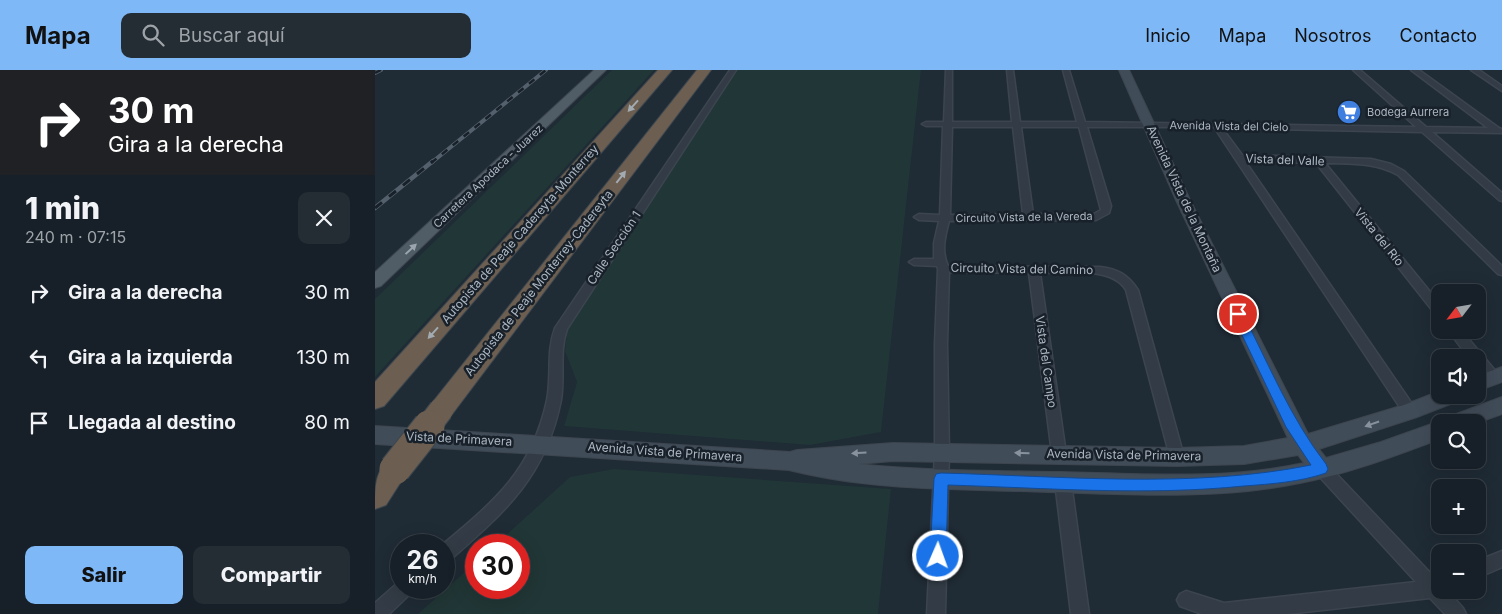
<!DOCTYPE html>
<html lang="es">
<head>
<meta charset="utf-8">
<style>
  :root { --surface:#172028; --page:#242d34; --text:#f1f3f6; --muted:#9ea3a8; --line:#363e45; --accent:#7fb8f6 }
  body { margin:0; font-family:Inter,sans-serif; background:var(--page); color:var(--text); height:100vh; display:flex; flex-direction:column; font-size:19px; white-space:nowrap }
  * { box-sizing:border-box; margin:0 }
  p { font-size:16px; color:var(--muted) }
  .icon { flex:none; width:28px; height:28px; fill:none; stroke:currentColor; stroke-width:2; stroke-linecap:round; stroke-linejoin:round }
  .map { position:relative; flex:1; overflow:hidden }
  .sheet { display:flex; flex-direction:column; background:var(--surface); width:375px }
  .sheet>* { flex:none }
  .hud { background:#202124; color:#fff; overflow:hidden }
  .needle { width:32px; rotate:239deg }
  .tools { position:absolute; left:1056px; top:214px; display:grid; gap:10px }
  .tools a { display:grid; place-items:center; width:55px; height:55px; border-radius:10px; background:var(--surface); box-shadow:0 5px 20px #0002,0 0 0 1px var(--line); font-size:25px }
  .speed { position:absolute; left:15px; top:464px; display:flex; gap:10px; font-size:25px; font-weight:700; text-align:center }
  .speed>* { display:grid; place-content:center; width:65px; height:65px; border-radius:50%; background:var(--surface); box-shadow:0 5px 20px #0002,0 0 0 1px var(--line); line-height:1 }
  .speed small { font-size:12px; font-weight:400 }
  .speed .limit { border:8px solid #d22; background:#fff; color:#111 }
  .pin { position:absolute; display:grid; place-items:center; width:42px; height:42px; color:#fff; margin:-21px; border:2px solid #fff; border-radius:50%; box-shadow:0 1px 5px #0007 }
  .me { position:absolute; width:55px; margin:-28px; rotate:2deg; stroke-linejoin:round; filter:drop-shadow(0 0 4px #0008) }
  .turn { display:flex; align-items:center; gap:18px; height:105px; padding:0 25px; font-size:22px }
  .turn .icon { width:65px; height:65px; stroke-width:2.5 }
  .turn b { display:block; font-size:35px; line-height:42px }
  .round { display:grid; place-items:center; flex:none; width:52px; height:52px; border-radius:10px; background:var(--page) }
  .headline { display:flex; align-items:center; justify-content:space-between; height:85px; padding:0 25px }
  h1 { font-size:30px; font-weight:800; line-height:38px }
  .cta { display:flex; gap:10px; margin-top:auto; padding:10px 25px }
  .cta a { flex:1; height:58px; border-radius:10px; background:var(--accent); color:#111; font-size:20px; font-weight:800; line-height:58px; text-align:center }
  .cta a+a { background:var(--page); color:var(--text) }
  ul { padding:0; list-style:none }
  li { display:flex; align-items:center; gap:15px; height:65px; padding:0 25px }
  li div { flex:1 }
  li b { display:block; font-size:19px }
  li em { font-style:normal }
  header { display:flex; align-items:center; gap:30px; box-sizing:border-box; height:70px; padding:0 25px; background:var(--accent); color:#111 }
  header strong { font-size:24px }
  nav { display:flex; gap:28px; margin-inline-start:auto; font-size:18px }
  .search { width:350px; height:45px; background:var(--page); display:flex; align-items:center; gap:12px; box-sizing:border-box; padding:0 18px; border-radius:10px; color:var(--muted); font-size:19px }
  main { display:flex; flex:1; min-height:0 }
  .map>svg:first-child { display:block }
</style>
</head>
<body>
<header>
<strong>Mapa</strong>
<div class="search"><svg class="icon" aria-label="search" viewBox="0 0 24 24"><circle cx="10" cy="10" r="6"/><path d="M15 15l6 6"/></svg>Buscar aquí</div>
<nav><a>Inicio</a><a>Mapa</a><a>Nosotros</a><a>Contacto</a></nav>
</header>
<main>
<section class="sheet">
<div class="hud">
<div class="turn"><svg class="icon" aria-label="right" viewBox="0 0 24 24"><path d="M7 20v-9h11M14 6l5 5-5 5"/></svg><div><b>30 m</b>Gira a la derecha</div></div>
</div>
<div class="headline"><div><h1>1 min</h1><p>240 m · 07:15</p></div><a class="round"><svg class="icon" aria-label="close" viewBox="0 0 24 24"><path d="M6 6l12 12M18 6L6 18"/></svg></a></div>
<ul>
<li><svg class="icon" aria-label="right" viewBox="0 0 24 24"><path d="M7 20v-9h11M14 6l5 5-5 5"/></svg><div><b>Gira a la derecha</b></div><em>30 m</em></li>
<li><svg class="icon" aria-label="left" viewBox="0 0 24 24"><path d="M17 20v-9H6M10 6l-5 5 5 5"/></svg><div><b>Gira a la izquierda</b></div><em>130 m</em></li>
<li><svg class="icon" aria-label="arrive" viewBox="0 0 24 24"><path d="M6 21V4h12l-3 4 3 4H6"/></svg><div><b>Llegada al destino</b></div><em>80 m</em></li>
</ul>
<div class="cta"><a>Salir</a><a>Compartir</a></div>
</section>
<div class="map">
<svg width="1127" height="544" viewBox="0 0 1127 544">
  <rect width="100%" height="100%" fill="#1f2b35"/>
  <!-- green -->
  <path fill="#213636" d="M237,0h42l-279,307v-78z
    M362,0h184l-40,362 -71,13 -246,-19 13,-44 -12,-31 3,-27z
    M239,399l277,20 -13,125h-460l58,-52v26h43v-43h-24l75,-68z"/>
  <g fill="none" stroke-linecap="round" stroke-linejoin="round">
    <!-- street casing -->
    <g stroke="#3c454f" stroke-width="3">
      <path id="street" d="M355,0h6l-169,259c-8,23 -2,47 -6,71 -15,76 -55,111 -111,160l-6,2v-17h-2c53,-44 90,-75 105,-145 5,-24 -1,-48 8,-72z
        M571,0h6v52h60l-5,-52h6l7,52h57l-14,-52h6l16,52 331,5 -63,-57h7l66,57 62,1 -77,-58h8l80,58 3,1v4l-70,-1 70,61v8l-3,-1 -77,-68 -200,-4 20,27 129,4 20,5 13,7 98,95v9l-4,-1 -100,-99c-23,-13 -47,-11 -73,-12l115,141v12l-4,-1 -120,-152 -71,-2 172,250 -2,4 -5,1 -5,-1 -191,-288h-127l24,79 -2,7 -13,7 -147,1c-4,15 -8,30 -1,45l152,1c18,2 28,8 38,23l46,167 -2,4 -5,2 -5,-2 -2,-4 -44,-167c-14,-24 -61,-17 -86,-17l26,181 -2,4 -5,2 -5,-2 -2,-4 -23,-181 -80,-1 -2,72 2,108 -4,162h-18l8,-162v-108l3,-75 -1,-3 -23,-1 -5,-3 5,-3h20v-16l5,-22 -20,-1 -5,-3 5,-3 21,1 3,-89h-17l-4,-2 4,-2h18zM577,57h61l10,87 -73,1zM646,57h58l22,83 -7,4h-61z
        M1096,0h8l23,16v5z
        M1073,260h13l37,44 2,4 -2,4h-10l-11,-14v-10h-8z
        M947,393l5,1 109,115 4,-2v13h7l16,18 3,6h-21l-15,-16 -143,16h-85l-22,-8 -3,-6 3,-6 6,-3 38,12 192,-21 -99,-108 -3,-5 3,-5z
        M688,405l5,2 3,5 18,132h-18l-16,-132 3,-5z
        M1127,481v16l-25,11v-17z
        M26,510v8h12l-3,6 -21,20h-14v-11z"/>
    </g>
    <!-- secondary casing -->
    <g stroke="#3c454f" stroke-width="2">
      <path id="secondary" d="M744,0h10l61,130 118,234 96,-29 36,-14v4h21l-3,6 -41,16 -98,32 7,9 55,-16 59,-21 3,1h-3v17c-46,17 -92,35 -140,44 -92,19 -189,10 -282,8 -77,-2 -154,-2 -229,-21l-414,-26v-18l415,26 7,-2 96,-7 284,5 67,-2 44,-8 -112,-238zM923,385l6,8c-79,17 -161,11 -242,9 -67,-1 -136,-1 -204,-8l35,-3 284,5 67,-2z
        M1127,297v15l-25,9v-15z
        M1127,327v17l-25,9 -30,-1 4,-6z"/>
    </g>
    <!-- primary casing -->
    <g stroke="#3c454f" stroke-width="2">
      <path id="primary" d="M219,0h12l-225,216 -6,2v-16z"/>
    </g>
    <!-- highway casing -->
    <g stroke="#3d4750" stroke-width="2">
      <path id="highway" d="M283,0h14l-288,336 -9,3v-27z
        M322,0h14l-261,347 -9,3 -9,-3 -4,-7 4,-7z
        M20,387l10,3 4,9 -23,36 -11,4c0,-23 0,-43 20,-52z"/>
    </g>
    <!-- street -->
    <use href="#street" fill="#333c46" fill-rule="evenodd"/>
    <!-- secondary -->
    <use href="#secondary" fill="#414c59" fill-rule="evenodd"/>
    <!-- primary -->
    <use href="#primary" fill="#505c66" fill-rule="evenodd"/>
    <!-- highway -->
    <use href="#highway" fill="#6c5e50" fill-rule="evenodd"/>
    <!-- rail-far1 casing -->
    <g stroke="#54616d" stroke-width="4">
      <path id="rail-far1" d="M0,3l6,-3
        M56,93l115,-93"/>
    </g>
    <!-- rail casing -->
    <g stroke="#54616d" stroke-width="4.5">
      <path id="rail" d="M0,138l58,-47"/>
    </g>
    <!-- rail-far1 -->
    <use href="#rail-far1" stroke="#18212a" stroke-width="2.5" stroke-dasharray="7" stroke-linecap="butt"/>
    <!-- rail -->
    <use href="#rail" stroke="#18212a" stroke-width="3" stroke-dasharray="9" stroke-linecap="butt"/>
    <!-- highway-bridge-far1 casing -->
    <g stroke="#3d4750" stroke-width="26" stroke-linecap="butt">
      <path id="highway-bridge-far1" d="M53,357l13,-17"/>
    </g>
    <!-- highway-bridge casing -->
    <g stroke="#3d4750" stroke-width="33" stroke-linecap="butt">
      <path id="highway-bridge" d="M20,399l34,-43"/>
    </g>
    <!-- highway-bridge-far1 -->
    <use href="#highway-bridge-far1" stroke="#6c5e50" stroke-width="24"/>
    <!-- highway-bridge -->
    <use href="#highway-bridge" stroke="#6c5e50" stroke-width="31"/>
  </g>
  <!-- one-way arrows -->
  <defs><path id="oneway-solid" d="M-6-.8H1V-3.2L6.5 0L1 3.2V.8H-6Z" transform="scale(1.25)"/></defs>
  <g fill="#a2aab2">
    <use href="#oneway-solid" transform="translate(258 36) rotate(132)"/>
    <use href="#oneway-solid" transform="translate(246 107) rotate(-52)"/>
    <use href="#oneway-solid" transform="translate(58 263) rotate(132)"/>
  </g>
  <use fill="#9aa5b0" href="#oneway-solid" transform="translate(36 179) rotate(-43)"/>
  <g fill="#87929e">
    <use href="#oneway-solid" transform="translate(997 354) rotate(161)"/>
    <use href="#oneway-solid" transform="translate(484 383) rotate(177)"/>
    <use href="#oneway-solid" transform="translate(647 383) rotate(-179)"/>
  </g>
  <!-- route -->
  <path fill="#1a73e8" stroke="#114b97" d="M863,240l5,4c26,51 48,105 83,150l2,5 -2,4c-26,9 -55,11 -82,13 -98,10 -198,2 -296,-1l-2,71 -3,5 -5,2 -6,-2 -2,-5 4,-77 2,-5 5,-1c120,3 252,16 370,-8l-25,-38 -54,-113z"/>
  <!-- icons -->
  <defs>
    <g id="supermarket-disc" transform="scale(1.25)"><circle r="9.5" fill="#3f7fe0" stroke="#18212a"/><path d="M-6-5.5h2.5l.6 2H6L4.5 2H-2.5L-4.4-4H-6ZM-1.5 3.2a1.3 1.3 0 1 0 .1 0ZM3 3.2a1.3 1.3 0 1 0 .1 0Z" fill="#fff"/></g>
  </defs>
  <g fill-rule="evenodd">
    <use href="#supermarket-disc" x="974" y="42"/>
  </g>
  <g text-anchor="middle" stroke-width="5" stroke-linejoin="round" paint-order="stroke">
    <!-- far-poi labels -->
    <g font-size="11" fill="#acb7c3" stroke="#18212a" text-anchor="start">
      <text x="992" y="46">Bodega Aurrera</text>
    </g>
    <!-- far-street labels -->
    <g font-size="11" fill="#acb7c3" stroke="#18212a">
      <text transform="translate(854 56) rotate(1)" y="4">Avenida Vista del Cielo</text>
      <text transform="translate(113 106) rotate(-43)" y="4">Carretera Apodaca - Juarez</text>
      <text transform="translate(649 147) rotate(-1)" y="4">Circuito Vista de la Vereda</text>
    </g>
    <!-- street labels -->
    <g font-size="12" fill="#acb7c3" stroke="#18212a">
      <text transform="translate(910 90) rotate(2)" y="4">Vista del Valle</text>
      <text transform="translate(809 129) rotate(65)" y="4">Avenida Vista de la Montaña</text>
      <text transform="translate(145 164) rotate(-49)" y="4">Autopista de Peaje Cadereyta-Monterrey</text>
      <text transform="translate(1004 167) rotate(51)" y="4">Vista del Río</text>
      <text transform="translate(239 178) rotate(-56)" y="4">Calle Sección 1</text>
      <text transform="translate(647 199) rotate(1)" y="4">Circuito Vista del Camino</text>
      <text transform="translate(164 213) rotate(-52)" y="4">Autopista de Peaje Monterrey-Cadereyta</text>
      <text transform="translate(671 292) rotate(82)" y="4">Vista del Campo</text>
      <text transform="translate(84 369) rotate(3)" y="4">Vista de Primavera</text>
      <text transform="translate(290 382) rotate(4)" y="4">Avenida Vista de Primavera</text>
      <text transform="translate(749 385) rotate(1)" y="4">Avenida Vista de Primavera</text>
    </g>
  </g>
</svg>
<div class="tools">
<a><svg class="needle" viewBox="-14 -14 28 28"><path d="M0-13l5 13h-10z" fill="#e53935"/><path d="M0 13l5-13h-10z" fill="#9ea3a8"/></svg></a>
<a><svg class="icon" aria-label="sound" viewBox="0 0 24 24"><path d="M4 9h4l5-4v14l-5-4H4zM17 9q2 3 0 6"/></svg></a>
<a><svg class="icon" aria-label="search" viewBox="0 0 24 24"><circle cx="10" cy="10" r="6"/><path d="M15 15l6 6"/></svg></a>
<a>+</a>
<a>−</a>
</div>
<div class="speed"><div>26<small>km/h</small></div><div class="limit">30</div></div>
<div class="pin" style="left:863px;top:244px;background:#d93025"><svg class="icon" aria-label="arrive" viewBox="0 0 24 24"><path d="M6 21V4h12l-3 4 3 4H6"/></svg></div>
<svg class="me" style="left:563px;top:486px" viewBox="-20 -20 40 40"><circle r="17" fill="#1a73e8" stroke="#fff" stroke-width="3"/><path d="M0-11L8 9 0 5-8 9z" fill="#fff"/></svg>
</div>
</main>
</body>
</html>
